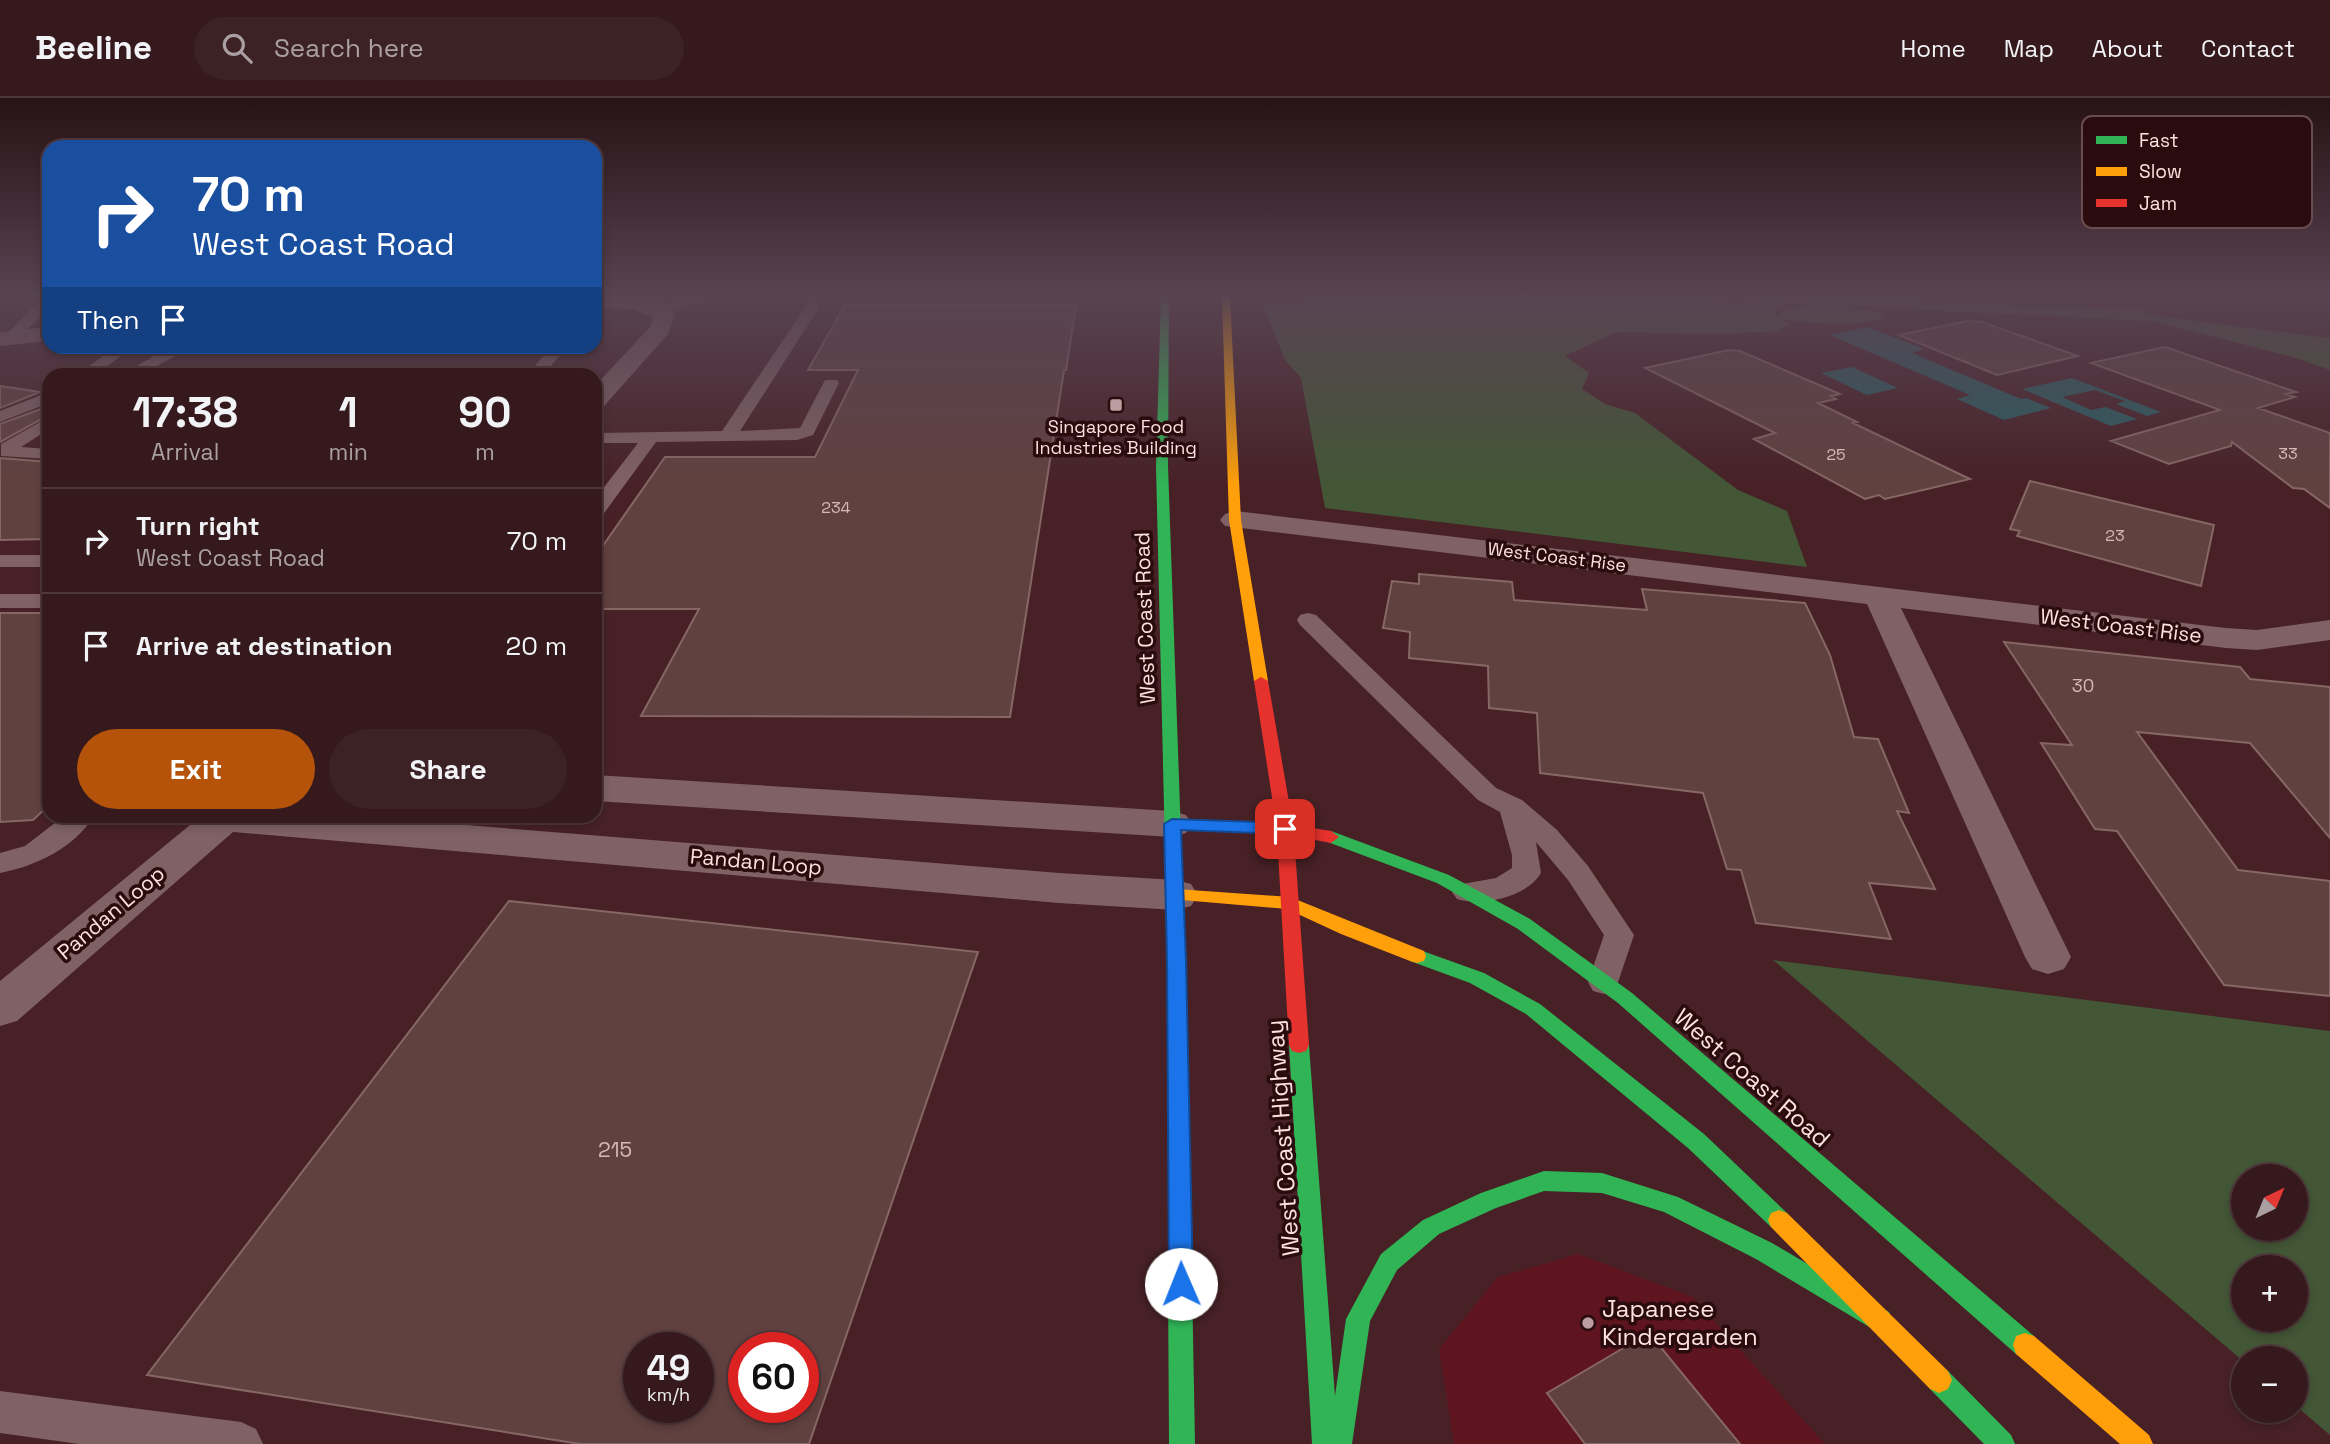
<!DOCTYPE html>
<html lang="en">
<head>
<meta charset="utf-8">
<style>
  :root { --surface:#35191c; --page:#3d2225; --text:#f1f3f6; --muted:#aaa0a3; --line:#4f383b; --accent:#b45309 }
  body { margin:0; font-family:"Space Grotesk",sans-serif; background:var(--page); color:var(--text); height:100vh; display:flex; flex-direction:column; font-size:26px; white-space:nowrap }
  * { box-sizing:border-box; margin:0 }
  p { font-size:23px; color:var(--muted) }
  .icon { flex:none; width:38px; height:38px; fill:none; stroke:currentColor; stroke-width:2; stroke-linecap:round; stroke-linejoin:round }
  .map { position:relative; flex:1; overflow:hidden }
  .details { position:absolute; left:42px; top:270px; width:560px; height:455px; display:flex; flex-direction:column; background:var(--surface); border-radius:21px; box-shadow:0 4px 10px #0003,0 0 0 2px var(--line) }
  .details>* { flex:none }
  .guide { position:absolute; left:42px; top:42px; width:560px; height:214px; border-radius:21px; box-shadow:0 4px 10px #0003,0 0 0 2px var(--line); background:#1a4fa0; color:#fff; overflow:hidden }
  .needle { width:46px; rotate:43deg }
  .controls { position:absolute; left:2231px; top:1066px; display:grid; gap:14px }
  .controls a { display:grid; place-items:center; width:77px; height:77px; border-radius:50%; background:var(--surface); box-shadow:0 4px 10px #0003,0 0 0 2px var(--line); font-size:35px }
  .speed { position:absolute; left:623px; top:1234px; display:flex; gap:14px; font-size:35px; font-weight:700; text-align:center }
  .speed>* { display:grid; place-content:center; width:91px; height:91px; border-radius:50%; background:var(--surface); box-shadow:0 4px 10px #0003,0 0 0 2px var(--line); line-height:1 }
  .speed small { font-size:18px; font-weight:400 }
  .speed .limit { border:10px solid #d22; background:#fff; color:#111 }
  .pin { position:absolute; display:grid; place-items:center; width:60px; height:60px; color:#fff; margin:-30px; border-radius:14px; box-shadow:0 4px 10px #0006 }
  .me { position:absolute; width:77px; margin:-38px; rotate:359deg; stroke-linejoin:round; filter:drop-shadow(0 0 5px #0008) }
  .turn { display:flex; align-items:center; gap:24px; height:147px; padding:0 35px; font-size:32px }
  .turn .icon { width:91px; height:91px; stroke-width:2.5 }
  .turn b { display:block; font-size:49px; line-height:60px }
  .then { display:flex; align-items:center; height:66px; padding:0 35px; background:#0003; gap:14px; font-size:26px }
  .eta { display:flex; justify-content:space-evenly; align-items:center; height:119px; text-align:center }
  .eta b { font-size:42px; font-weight:600; line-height:49px }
  .cta { display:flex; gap:14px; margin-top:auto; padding:14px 35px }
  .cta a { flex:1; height:80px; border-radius:42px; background:var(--accent); color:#fff; font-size:28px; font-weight:600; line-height:80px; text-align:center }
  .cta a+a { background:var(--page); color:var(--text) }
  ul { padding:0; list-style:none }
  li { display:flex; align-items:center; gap:21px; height:105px; padding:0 35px; border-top:2px solid var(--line) }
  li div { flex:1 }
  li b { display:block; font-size:26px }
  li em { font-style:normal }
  header { display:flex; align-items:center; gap:42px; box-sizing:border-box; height:98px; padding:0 35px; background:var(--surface); border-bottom:2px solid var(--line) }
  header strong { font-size:33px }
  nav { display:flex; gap:38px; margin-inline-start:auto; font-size:24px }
  .search { width:490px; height:63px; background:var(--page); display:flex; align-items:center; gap:18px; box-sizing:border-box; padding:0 24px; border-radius:38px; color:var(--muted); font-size:26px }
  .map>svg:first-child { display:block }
</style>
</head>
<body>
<header>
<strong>Beeline</strong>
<div class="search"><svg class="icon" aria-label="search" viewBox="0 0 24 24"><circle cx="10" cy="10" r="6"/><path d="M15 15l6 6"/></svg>Search here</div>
<nav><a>Home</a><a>Map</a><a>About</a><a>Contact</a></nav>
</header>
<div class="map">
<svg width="2330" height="1346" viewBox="0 0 2330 1346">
  <rect width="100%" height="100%" fill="#472126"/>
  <!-- built -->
  <path fill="#5e151f" d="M1578,1156l115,43 132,147h-371l-15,-95 59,-72z"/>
  <!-- green -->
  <path fill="#435636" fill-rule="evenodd" d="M1305,199h369c36,5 76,8 111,0h121l23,7 215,5 6,6 180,23v32l-37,-13 -141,-36 -364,-18 -16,10 8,5 -2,-4c27,-17 69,-5 100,-3l6,5c-15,12 -82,7 -102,3l7,5 -12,7 -57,3 -105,-2 -50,24 24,17 -7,16 23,15 30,9 103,77 49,21 20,56 -482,-59 -24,-130 -16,-18 -23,-57h44z
    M1773,862l557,71v404l-34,-29v-48h-52l-1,3zM2244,1078h52v52h-52zM2244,1169h52v53h-52z"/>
  <!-- water -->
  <path fill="#295d5f" d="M1868,229l56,22 -12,4 109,46 5,-1 25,10 -47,12 -47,-21 13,-4 -140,-60z
    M1852,269l46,21 -31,7 -46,-22z
    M2072,280l89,34 -14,4 -31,-12 9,-3 -30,-11 -33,7 29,13 14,-3 32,12 -26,7 -89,-37z"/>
  <!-- building -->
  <path fill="#60413f" stroke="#876764" stroke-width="2" fill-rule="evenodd" d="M845,207h231l-10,65h-2l-54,347 -369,-1 58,-107h-104v-52l70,-100h150l43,-87h-50z
    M1968,223l14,1 96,34 -81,19 -98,-40z
    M2165,249l131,45 -10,2 9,3 -37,11 72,25v75l-26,-19 -11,-1 -61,-46 -1,4 -62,18 -58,-23 109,-31 -129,-47z
    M1729,252l11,1 100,43 -9,2 5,3 -18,4 39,19 -4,1 117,56 -85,20 -6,-4 -14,4 -111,-60 21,-6 -130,-65z
    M0,288l40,6 -40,16z
    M49,308v9l-49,27v-18z
    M0,360l49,4v77l-49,1z
    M2030,383l184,44 -13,61 -184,-50 3,-5 -10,-2z
    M1419,476l93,8 2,18 133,10 -5,-21 163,14 25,52 24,82 24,2 31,74 -12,-2 38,78 -66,-6 22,56 -135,-16 -15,-53 -14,-1 -24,-76 -163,-20 -3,-60 -48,-5 -1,-42 -79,-8 1,-26 -27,-4 9,-47 27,3z
    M0,515h49v192l-16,15 -33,2z
    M2004,544l236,25 10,12 80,8v151l-80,-95 -113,-11 101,138 92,11v115l-106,-11 -107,-154 -22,-2 -54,-86 31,2z
    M509,803l469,51 -169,492h-229l-433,-69zM639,1250h59v59h-59zM744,1250h59v59h-59z
    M1649,1235l91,111h-155l-38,-51z"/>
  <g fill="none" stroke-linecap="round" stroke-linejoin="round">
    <!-- lane -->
    <path fill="#806264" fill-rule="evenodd" d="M44,199h5v11l-34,33h-10l-3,-3 3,-3z
      M689,199h24l-54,17 -7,-4 2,-3z
      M813,204l7,4 -80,125 60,-3 25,-48h12l2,3 -26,52 -16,5 -141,2 -54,74 -7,2v-19l43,-56h-43v-10l127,-2 86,-128z
      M117,248h18l-39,28h-18z
      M171,248h23l-52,28h-19z
      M552,248h16l-24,28h-16z
      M49,294v11l-49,19v-11z
      M49,319v12l-28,18 28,2v10l-48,-3v-12z
      M0,457h49v12h-49z
      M0,496h49v14h-49z
      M1308,515l8,2 180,173 26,12 35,30 31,36 46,69 -19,56 -11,3 -11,-3 -5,-9 16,-47 -36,-55 -32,-38 5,31c-14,24 -59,34 -84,26l-5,-7 5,-7 39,-7 16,-10v-13l-12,-43 -22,-12 -178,-175 -3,-5 3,-5z
      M64,718h30c-20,32 -58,50 -94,57v-20l25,-7z
      M0,1293l241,31 15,7 7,15h-184l-79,-11z"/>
    <!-- street -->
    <path fill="#806264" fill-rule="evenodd" d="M595,199c25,0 63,-6 80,18l-7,19 -64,72 -9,2v-22l55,-59 3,-10 -21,-8 -37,-1z
      M49,229v14l-49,5v-14z
      M1235,413l991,117 31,2 73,-10v20l-73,10 -31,-2 -325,-40 170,349 -7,12 -16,5 -16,-5 -7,-12 -158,-353 -642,-78 -5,-6 5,-6z
      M595,677l577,36 14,4 6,9 -6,9 -14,4 -577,-36z
      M201,718h154l704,57 117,7 15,4 7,11 -7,11 -15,4 -117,-7 -826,-71 -216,189 -17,5v-45z"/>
    <!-- fast -->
    <path fill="#30b455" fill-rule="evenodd" d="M1161,199h8l-1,169 18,512 -2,5 -7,2 -7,-2 -2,-5 -12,-512z
      M1331,733l118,44 81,44 102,74 402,343 3,9 -3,9 -9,3 -9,-3 -398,-351 -100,-74 -81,-46 -112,-42 -2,-4z
      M1417,851l67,24 56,31 164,130 83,79 3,7 -3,7 -8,3 -8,-3 -83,-79 -162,-134 -56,-31 -60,-22 -2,-5 2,-5z
      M1299,939l7,2 3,6 26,351 11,-77 35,-65 42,-34 58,-27 63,-22 58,2 76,24 94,46 117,69 3,8 -3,8 -9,4 -9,-4 -115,-69 -92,-47 -62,-19 -58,-2 -48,17 -57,26 -42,36 -27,51 -18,123h-40l-23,-399 3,-6z
      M1180,1172l8,3 4,8 3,163h-26l-1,-163 4,-8z
      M1939,1269l9,4 63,64 4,9h-31l-54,-55 -4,-9 4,-9z"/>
    <!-- slow -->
    <path fill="#ff9f0a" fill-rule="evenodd" d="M1222,199h8l11,223 27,161 -7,4 -7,-4 -25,-161z
      M1176,791l114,8 134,54 2,5 -2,5 -7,2 -7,-2 -69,-27 -54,-25 -117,-10 -3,-4 3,-4z
      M1177,873l7,2 2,5 6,303 -4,8 -8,3 -8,-3 -4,-8v-303l2,-5z
      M1779,1112l8,3 161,158 4,9 -4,9 -9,4 -9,-4 -159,-162 -3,-7 3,-7z
      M2025,1235l9,3 115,99 4,9h-33l-104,-90 -3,-9 3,-9z"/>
    <!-- jam -->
    <path fill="#e5322d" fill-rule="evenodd" d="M1261,579l7,4 25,144 38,6 8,6 -8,6 -37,-7 15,209 -3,6 -7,2 -7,-2 -3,-6 -12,-211 -105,-5 -8,-5 8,-5 104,4 -22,-142z"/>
  </g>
  <!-- sky -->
  <linearGradient id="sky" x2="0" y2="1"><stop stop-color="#271215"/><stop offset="0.51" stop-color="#584352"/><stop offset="1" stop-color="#584352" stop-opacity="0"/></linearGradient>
  <rect width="2330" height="388" fill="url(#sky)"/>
  <!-- route -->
  <path fill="#1a73e8" stroke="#114b97" stroke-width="2" d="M1172,721l113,4 9,6 -9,5 -104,-4 5,131 7,323 -4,9 -8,3 -9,-3 -3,-9 -2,-323 -3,-137z"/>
  <!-- markers -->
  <g fill="#bd9ea0" stroke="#2a0c0e" stroke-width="2.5">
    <rect x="1109" y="300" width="14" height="14" rx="3.5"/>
    <circle cx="1588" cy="1225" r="7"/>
  </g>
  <g text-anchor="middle" stroke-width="7" stroke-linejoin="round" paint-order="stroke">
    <!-- far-number labels -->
    <g font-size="16" fill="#d5b9b8">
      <text x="2288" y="361">33</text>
      <text x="1836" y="362">25</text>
      <text x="836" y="415">234</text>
      <text x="2115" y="443">23</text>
    </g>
    <!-- far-poi labels -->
    <g font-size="18" fill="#fce1e1" stroke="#2a0c0e">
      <text x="1116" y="335">Singapore Food<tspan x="1116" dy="21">Industries Building</tspan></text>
    </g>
    <!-- far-street labels -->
    <g font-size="18" fill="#fce1e1" stroke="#2a0c0e">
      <text transform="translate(1557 459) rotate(7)" y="6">West Coast Rise</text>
    </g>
    <!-- number labels -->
    <g font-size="18" fill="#d5b9b8">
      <text x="2083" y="594">30</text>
    </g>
    <!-- street labels -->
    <g font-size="21" fill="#fce1e1" stroke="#2a0c0e">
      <text transform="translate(1145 520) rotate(-92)" y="7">West Coast Road</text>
      <text transform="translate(2121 528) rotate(7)" y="7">West Coast Rise</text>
      <text transform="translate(756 764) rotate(5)" y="7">Pandan Loop</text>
      <text transform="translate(111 815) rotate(-40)" y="7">Pandan Loop</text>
    </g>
    <!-- near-number labels -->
    <g font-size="21" fill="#d5b9b8">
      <text x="615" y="1059">215</text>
    </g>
    <!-- near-street labels -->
    <g font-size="24" fill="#fce1e1" stroke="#2a0c0e">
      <text transform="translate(1752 980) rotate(41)" y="8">West Coast Road</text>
      <text transform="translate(1283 1040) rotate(-94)" y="8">West Coast Highway</text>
    </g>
    <!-- near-poi labels -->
    <g font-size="24" fill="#fce1e1" stroke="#2a0c0e" text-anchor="start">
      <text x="1602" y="1219">Japanese<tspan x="1602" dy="28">Kindergarden</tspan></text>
    </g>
  </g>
  <!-- legend -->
  <rect x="2082" y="18" width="230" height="112" rx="10" fill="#2a0c0e" stroke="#694c4d" stroke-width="2"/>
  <rect x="2096" y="38" width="31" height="8" fill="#30b455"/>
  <rect x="2096" y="69" width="31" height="9" fill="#ff9f0a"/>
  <rect x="2096" y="101" width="31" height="8" fill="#e5322d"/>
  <g font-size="19" fill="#fce1e1">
    <text x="2139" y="49">Fast</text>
    <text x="2139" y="80">Slow</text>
    <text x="2139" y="112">Jam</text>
  </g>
</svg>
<div class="controls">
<a><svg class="needle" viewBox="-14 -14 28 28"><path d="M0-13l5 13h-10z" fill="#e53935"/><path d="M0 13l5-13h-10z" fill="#aaa0a3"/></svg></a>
<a>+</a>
<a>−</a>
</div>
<div class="speed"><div>49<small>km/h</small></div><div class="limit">60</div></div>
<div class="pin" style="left:1285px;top:731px;background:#d93025"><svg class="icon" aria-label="arrive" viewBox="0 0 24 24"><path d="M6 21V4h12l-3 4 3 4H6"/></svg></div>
<svg class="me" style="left:1181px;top:1186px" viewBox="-20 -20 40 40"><circle r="19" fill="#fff"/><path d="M0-13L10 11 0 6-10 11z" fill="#1a73e8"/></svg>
<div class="guide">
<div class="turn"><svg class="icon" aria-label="right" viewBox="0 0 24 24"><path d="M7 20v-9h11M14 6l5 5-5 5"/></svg><div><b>70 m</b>West Coast Road</div></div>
<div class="then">Then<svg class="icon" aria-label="arrive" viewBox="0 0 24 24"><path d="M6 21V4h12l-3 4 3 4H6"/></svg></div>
</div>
<section class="details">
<div class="eta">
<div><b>17:38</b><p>Arrival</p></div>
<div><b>1</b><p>min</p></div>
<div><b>90</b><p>m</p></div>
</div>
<ul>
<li><svg class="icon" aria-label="right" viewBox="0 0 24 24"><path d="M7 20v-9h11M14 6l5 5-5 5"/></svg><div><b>Turn right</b><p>West Coast Road</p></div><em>70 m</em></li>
<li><svg class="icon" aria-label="arrive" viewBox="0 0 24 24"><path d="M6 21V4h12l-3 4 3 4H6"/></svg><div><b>Arrive at destination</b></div><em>20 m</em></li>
</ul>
<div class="cta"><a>Exit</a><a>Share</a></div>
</section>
</div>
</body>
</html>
